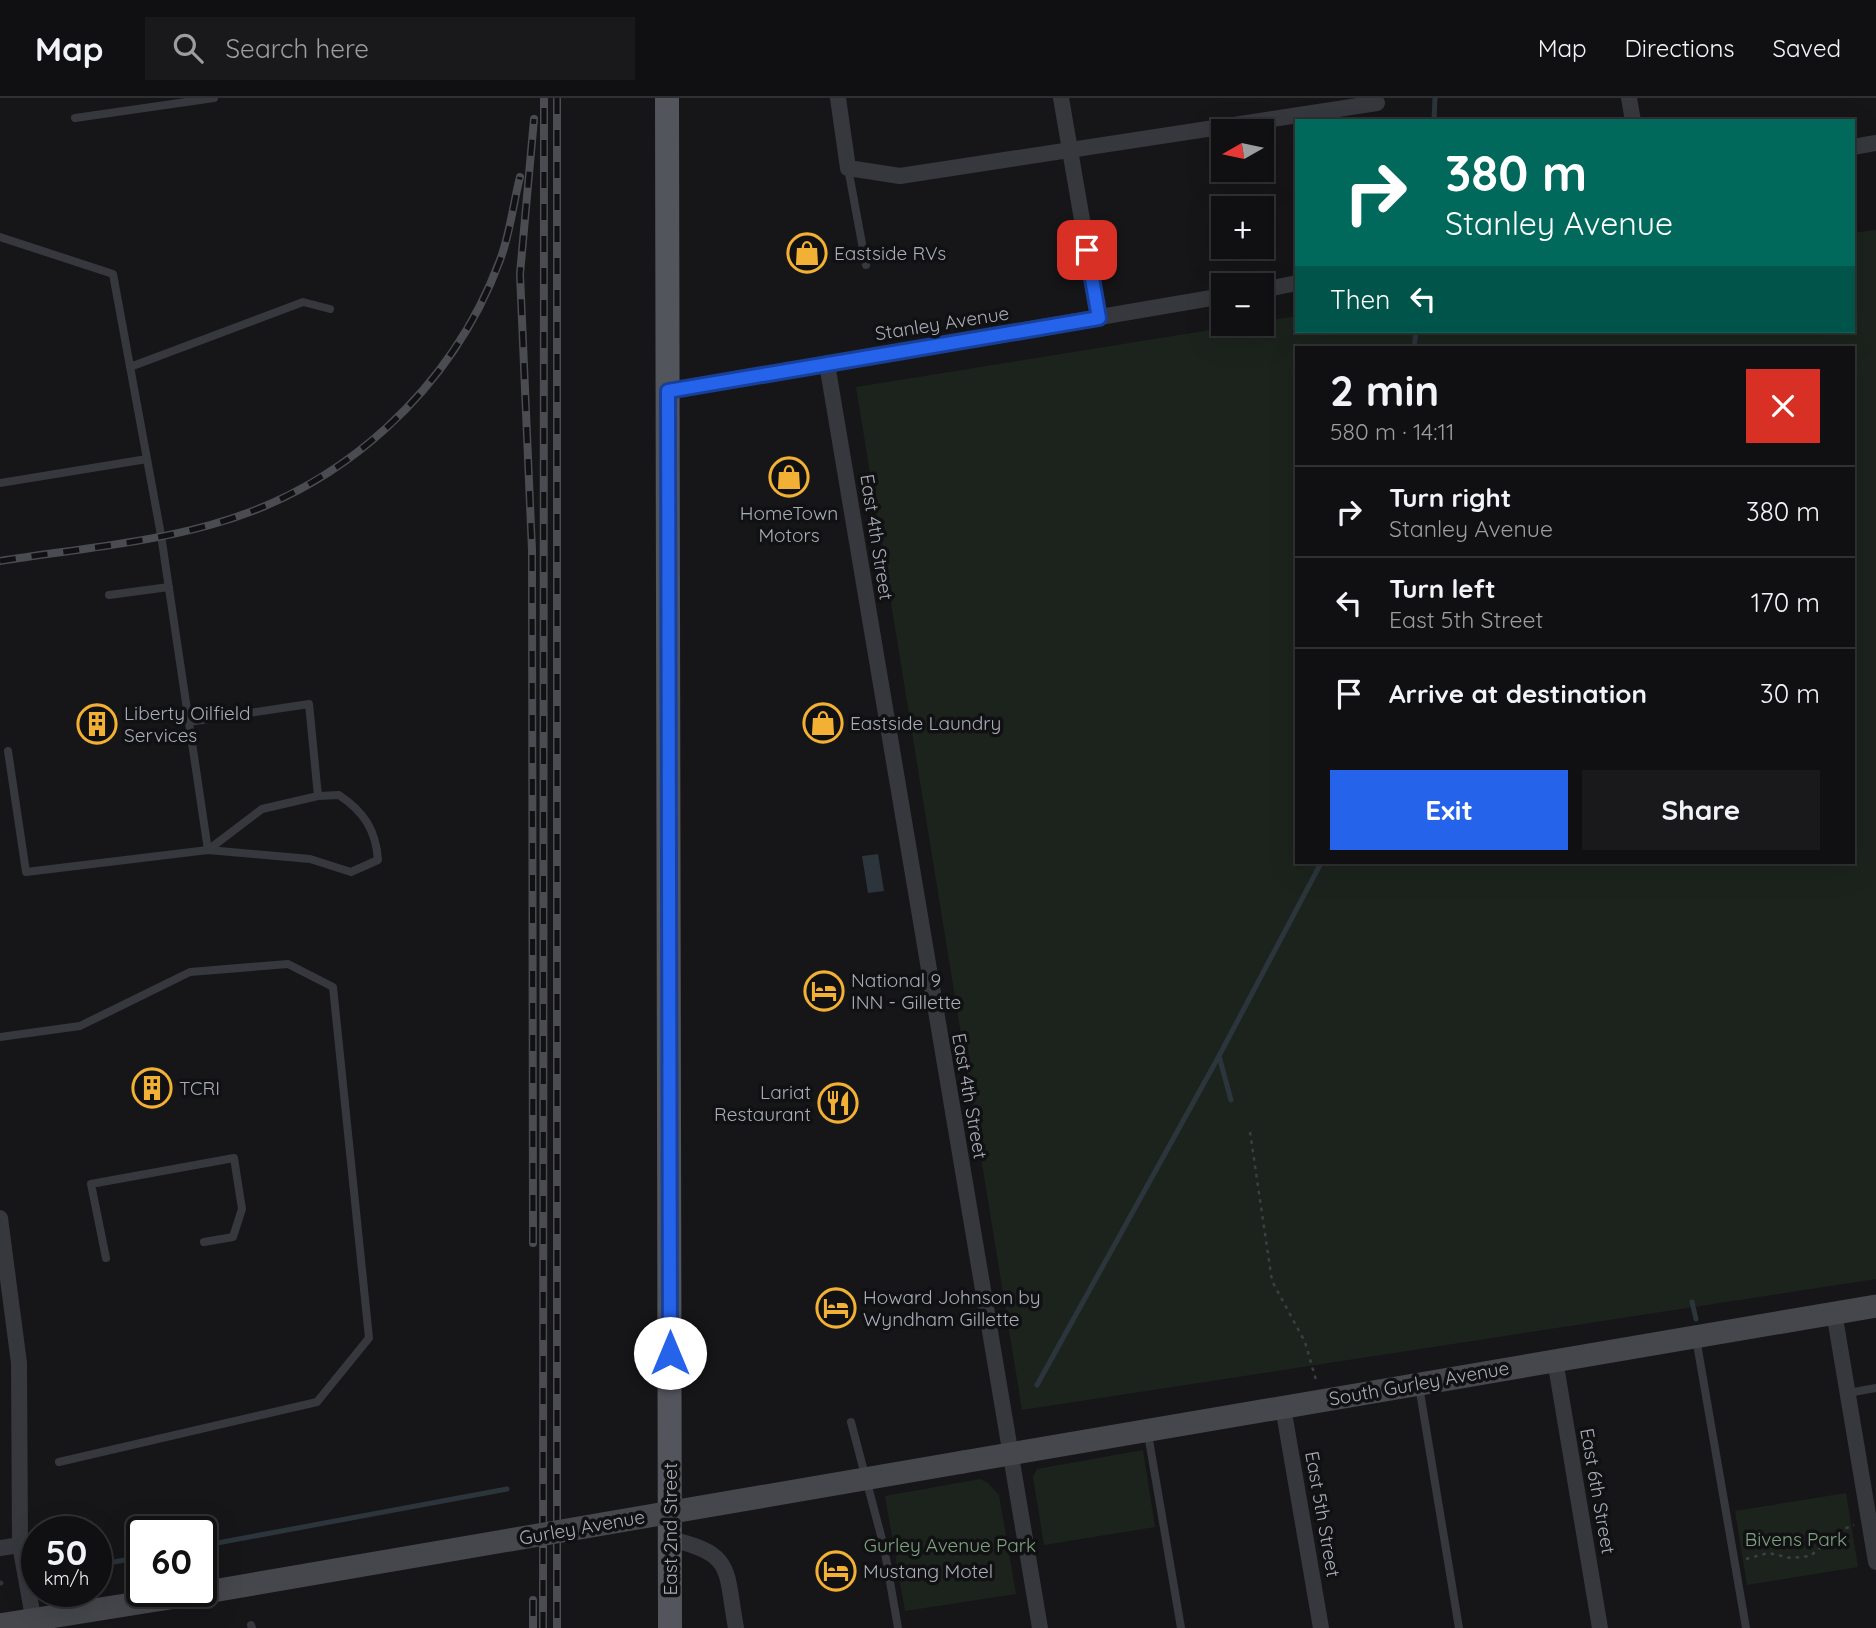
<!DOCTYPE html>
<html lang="en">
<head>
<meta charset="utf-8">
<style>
  :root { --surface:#101012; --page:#19191b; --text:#f1f3f6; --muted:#9c9d9f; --line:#303032; --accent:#2563eb }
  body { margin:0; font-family:Quicksand,sans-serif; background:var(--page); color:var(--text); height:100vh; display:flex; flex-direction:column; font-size:26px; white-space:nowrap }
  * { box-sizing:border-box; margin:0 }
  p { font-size:23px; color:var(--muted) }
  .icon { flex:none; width:38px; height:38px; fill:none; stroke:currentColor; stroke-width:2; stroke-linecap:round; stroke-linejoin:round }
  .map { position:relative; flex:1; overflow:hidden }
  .drawer { position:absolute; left:1295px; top:248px; width:560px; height:518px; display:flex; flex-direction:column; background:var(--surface); border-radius:0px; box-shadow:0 7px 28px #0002,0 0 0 2px var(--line) }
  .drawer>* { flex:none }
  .banner { position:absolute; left:1295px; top:21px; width:560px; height:214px; border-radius:0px; box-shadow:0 7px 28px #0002,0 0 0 2px var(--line); background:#00695c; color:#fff; overflow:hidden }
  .needle { width:46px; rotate:261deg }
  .tools { position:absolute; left:1211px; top:21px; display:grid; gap:14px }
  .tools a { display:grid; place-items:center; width:63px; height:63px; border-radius:0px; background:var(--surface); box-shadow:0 7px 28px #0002,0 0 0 2px var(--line); font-size:35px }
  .speed { position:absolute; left:21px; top:1418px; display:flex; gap:14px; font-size:35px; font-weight:700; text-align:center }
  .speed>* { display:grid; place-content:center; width:91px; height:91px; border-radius:50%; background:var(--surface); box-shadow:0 7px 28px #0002,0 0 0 2px var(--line); line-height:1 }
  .speed small { font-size:18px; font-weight:400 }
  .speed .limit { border:4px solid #111; border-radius:10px; background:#fff; color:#111 }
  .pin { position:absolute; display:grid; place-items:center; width:60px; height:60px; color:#fff; margin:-30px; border-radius:14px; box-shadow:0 4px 10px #0006 }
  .me { position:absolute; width:77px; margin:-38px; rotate:0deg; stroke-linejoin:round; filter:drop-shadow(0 0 5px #0008) }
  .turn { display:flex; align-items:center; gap:24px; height:147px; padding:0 35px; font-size:32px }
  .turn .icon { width:91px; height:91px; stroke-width:2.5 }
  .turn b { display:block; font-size:49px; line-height:60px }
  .then { display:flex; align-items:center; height:66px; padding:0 35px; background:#0003; gap:14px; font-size:26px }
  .round { display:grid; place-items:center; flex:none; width:74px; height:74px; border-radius:0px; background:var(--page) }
  .head { display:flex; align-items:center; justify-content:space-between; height:119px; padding:0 35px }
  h1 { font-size:42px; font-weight:800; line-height:52px }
  .primary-button { display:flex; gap:14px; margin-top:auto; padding:14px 35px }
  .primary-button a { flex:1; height:80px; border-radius:0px; background:var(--accent); color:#fff; font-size:28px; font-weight:800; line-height:80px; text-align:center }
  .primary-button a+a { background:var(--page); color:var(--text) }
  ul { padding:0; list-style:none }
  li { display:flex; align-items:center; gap:21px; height:91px; padding:0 35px; border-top:2px solid var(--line) }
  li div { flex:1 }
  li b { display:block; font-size:26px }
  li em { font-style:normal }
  header { display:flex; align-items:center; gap:42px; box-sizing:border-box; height:98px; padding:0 35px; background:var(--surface); border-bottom:2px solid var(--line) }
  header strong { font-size:33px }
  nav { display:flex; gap:38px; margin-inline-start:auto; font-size:24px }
  .search { width:490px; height:63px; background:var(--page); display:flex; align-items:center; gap:18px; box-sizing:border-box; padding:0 24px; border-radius:0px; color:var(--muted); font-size:26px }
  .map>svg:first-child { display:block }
</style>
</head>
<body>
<header>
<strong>Map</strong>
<div class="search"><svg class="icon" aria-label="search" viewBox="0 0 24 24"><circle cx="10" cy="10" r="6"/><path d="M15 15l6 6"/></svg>Search here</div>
<nav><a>Map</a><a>Directions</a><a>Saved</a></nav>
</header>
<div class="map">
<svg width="1876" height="1530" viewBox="0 0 1876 1530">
  <rect width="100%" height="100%" fill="#161618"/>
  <!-- green -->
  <path fill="#1c231d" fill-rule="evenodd" d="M1876,132v1049l-854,131 -166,-1023 441,-71v15h556v-98zM1297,250h556v515h-556z
    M1143,1352l12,77 -111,18 -11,-68 4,-8z
    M980,1381l8,4 11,12 17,99 -111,17 -20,-115z
    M1846,1395l12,74 -111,18 -12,-74z"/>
  <!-- water -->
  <path fill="#2c353c" d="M878,756l6,37 -16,2 -6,-37z"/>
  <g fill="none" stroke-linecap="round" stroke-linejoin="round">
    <!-- stream -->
    <path stroke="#2c353c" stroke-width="5" d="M1434,23l1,-23
      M1414,250l2,-17
      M1219,958l12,44
      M1692,1204l4,17
      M1037,1287l182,-329 102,-193
      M201,1448l306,-57
      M96,1467l46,-8
      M0,1485h1"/>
    <!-- path -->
    <path stroke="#3d3f44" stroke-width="2.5" stroke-dasharray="3.5 5" stroke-linecap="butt" d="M1250,1034l22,149 33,61 11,38
      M1746,1461l22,-6 23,5 19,-2 34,-27 10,-4"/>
    <!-- lane -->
    <path stroke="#37383d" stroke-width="8" d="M75,20l139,-20
      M848,70l18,97
      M0,139l113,37 48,261 47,315 -182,22 -18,-121
      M130,269l173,-65 27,7
      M0,385l147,-24
      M109,497l60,-8
      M189,624l120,-18 9,92
      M339,697c25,17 37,35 39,65l-27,12 -41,-13 -102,-9 54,-41 56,-13z
      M0,939l80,-11 110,-54 98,-8 45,23 36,351 -52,64 -258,60
      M106,1160l-15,-74 143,-26 8,51 -9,28 -29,5
      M1696,1240l50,290
      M1419,1288l40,242
      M1848,1295l28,-5
      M851,1324l33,125 14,81
      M1148,1336l33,194
      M251,1527l1,3"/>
    <!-- street -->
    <path stroke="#37383d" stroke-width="16" d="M838,0l10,70 52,8 477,-73
      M1061,0l38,220
      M1629,0l4,23
      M1853,49l23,-4
      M1262,192l35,-7
      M827,266l213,1264
      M668,293l555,-95
      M0,1120l19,145 1,182 15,83
      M1834,1214l42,250
      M1555,1262l45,268
      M1283,1309l38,221
      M670,1441c65,15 55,30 66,89
      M0,1450l20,-3"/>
    <!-- secondary -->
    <path stroke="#45474d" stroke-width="23" d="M963,1364l913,-156
      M0,1527l201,-32"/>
    <!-- primary -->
    <path stroke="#53555c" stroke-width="24" d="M667,0l3,1530"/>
    <!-- rail casing -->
    <g stroke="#4a4c52" stroke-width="8">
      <path id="rail" d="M557,0v1530
        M0,463c69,-11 142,-17 210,-36 133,-36 242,-136 290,-265 10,-26 13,-56 20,-83
        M533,1145l-1,-693 -12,-276 14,-155
        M533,1502v28
        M543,1530l1,-1530"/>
    </g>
    <!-- rail -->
    <use href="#rail" stroke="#111113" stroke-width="5" stroke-dasharray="16" stroke-linecap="butt"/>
    <!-- secondary-bridge -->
    <path stroke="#45474d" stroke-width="23" d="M201,1495l762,-131"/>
  </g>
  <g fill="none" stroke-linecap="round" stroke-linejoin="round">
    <!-- route casing -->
    <g stroke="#184099" stroke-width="18">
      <path id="route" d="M670,1255l-2,-962 431,-73 -12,-68"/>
    </g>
    <!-- route -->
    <use href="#route" stroke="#2563eb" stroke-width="12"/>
  </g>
  <!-- icons -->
  <defs>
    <g id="shop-ring" transform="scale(2.0125)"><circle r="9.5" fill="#111113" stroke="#f2b134" stroke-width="1.5"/><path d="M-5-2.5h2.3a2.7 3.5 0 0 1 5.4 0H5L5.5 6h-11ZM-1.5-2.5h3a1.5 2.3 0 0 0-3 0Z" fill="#f2b134"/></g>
    <g id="building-ring" transform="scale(2.0125)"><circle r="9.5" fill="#111113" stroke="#f2b134" stroke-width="1.5"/><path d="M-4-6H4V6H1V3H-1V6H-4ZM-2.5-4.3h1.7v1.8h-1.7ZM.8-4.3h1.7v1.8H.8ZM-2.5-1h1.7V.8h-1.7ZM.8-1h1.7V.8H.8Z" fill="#f2b134"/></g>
    <g id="hotel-ring" transform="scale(2.0125)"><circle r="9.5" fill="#111113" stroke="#f2b134" stroke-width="1.5"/><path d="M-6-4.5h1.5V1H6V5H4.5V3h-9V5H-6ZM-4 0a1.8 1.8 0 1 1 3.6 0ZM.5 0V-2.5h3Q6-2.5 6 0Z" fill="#f2b134"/></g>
    <g id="restaurant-ring" transform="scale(2.0125)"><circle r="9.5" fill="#111113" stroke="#f2b134" stroke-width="1.5"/><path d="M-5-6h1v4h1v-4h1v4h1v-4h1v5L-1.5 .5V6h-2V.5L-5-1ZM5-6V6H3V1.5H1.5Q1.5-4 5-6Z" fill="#f2b134"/></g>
  </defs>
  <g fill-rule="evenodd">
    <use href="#shop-ring" x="807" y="155"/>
    <use href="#shop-ring" x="789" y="379"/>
    <use href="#shop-ring" x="823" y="625"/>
    <use href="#building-ring" x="97" y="626"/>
    <use href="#hotel-ring" x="824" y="893"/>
    <use href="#building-ring" x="152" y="990"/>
    <use href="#restaurant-ring" x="838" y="1005"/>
    <use href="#hotel-ring" x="836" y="1210"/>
    <use href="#hotel-ring" x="836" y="1473"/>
  </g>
  <g text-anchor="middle" stroke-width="7" stroke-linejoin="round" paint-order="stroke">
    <!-- poi labels -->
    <g font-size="19" fill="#a8adb8" stroke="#111113" text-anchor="start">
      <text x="834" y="162">Eastside RVs</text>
      <text x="789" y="422" text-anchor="middle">HomeTown<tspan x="789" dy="22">Motors</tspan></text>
      <text x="124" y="622">Liberty Oilfield<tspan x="124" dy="22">Services</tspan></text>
      <text x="850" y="632">Eastside Laundry</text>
      <text x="851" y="889">National 9<tspan x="851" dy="22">INN - Gillette</tspan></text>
      <text x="179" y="997">TCRI</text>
      <text x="811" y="1001" text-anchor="end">Lariat<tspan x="811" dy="22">Restaurant</tspan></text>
      <text x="863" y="1206">Howard Johnson by<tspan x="863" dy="22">Wyndham Gillette</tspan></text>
      <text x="863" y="1480">Mustang Motel</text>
    </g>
    <!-- street labels -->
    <g font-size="19" fill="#a8adb8" stroke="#111113">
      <text transform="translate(942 225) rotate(-9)" y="7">Stanley Avenue</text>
      <text transform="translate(877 439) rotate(81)" y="7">East 4th Street</text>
      <text transform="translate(970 998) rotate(80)" y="7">East 4th Street</text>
      <text transform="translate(1419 1285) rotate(-10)" y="7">South Gurley Avenue</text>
      <text transform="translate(1598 1393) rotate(80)" y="7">East 6th Street</text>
      <text transform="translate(1323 1416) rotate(80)" y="7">East 5th Street</text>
      <text transform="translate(582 1429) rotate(-10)" y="7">Gurley Avenue</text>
      <text transform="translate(670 1431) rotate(-90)" y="7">East 2nd Street</text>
    </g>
    <!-- park labels -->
    <g font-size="19" fill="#7fa381" stroke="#111113">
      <text x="1796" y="1448">Bivens Park</text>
      <text x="950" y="1454">Gurley Avenue Park</text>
    </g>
  </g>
</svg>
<div class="tools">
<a><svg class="needle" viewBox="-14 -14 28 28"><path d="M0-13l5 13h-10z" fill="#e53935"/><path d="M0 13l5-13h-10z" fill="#9c9d9f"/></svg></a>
<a>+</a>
<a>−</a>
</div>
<div class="speed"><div>50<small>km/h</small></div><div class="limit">60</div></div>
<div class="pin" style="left:1087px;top:152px;background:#d93025"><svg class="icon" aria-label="arrive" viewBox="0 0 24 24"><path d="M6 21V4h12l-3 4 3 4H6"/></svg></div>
<svg class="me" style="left:670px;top:1255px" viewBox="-20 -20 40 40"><circle r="19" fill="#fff"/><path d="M0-13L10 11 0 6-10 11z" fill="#2563eb"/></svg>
<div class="banner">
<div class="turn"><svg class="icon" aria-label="right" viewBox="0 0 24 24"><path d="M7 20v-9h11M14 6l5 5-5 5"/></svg><div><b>380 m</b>Stanley Avenue</div></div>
<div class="then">Then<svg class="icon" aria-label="left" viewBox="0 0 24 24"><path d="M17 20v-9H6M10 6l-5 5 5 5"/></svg></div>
</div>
<section class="drawer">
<div class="head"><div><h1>2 min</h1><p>580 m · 14:11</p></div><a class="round" style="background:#d93025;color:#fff"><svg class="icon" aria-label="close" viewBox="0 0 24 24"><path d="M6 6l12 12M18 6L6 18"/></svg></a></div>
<ul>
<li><svg class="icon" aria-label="right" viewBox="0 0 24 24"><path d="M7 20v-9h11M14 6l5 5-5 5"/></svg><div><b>Turn right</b><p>Stanley Avenue</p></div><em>380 m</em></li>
<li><svg class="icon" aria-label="left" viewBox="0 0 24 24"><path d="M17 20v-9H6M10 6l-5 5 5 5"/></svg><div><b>Turn left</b><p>East 5th Street</p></div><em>170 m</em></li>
<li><svg class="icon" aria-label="arrive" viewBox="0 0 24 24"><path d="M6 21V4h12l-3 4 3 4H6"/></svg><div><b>Arrive at destination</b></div><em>30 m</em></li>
</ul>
<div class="primary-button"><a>Exit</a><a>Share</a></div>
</section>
</div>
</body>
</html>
